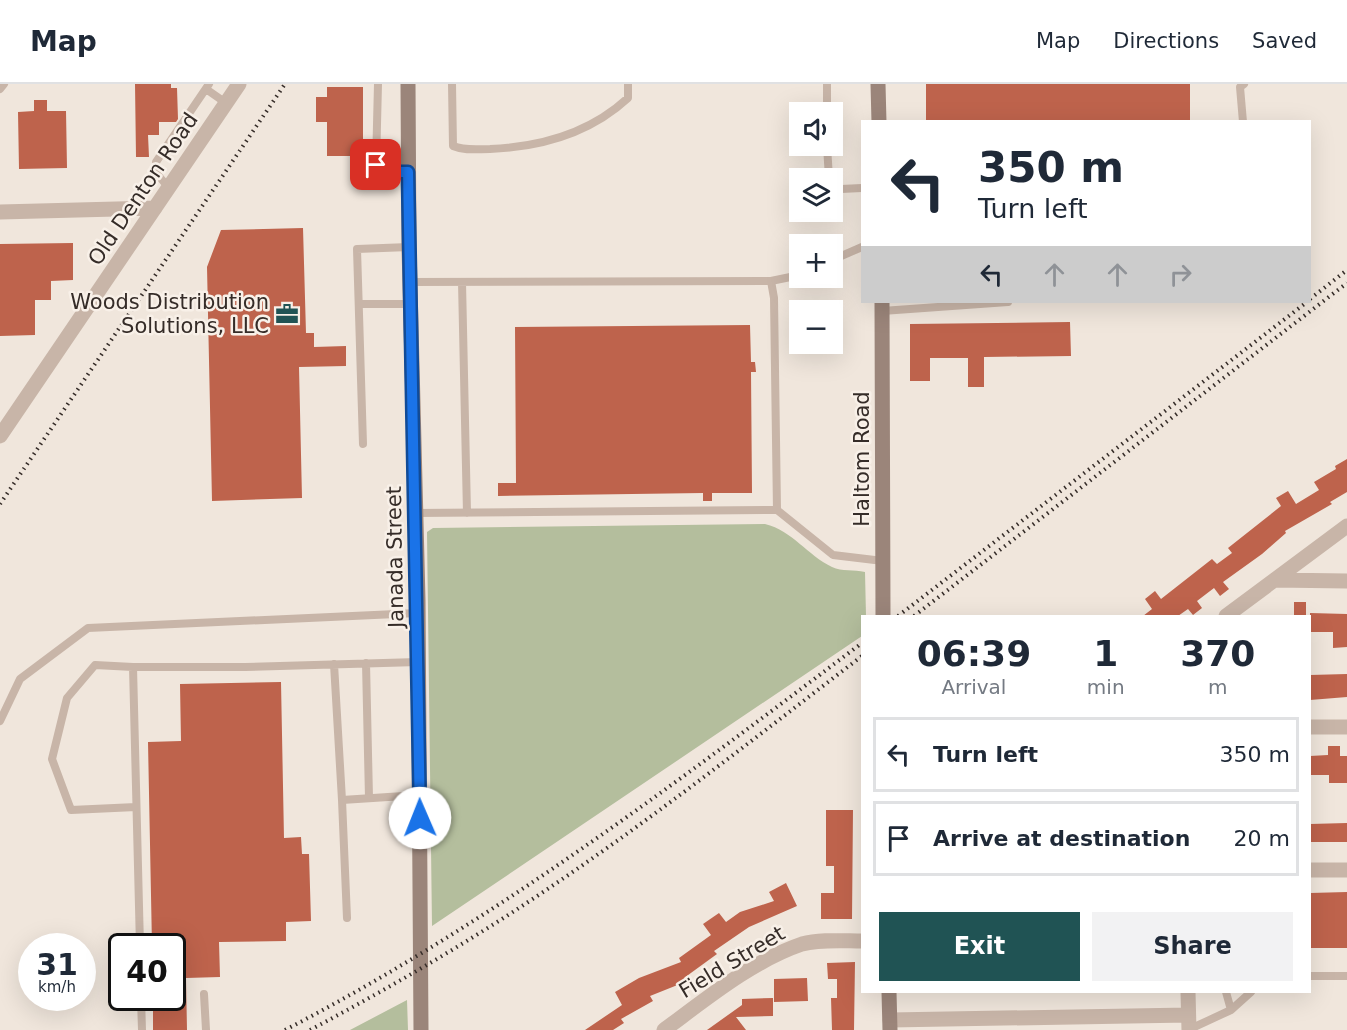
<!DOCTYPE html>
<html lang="en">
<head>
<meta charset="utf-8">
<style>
  :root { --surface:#fff; --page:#f2f2f3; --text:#1f2937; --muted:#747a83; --line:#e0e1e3; --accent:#205354 }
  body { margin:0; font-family:"DejaVu Sans",sans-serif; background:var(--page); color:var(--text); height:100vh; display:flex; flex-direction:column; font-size:22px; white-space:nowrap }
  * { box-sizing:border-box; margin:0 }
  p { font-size:20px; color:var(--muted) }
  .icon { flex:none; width:33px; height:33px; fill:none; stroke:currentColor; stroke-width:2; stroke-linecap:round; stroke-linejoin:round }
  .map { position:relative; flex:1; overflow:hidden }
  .details { position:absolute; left:861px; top:531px; width:450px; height:378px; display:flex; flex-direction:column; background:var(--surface); border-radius:0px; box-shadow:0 6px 24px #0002 }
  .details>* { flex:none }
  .top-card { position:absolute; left:861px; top:36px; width:450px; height:183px; border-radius:0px; box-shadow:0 6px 24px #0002; background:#fff; color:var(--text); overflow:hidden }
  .buttons { position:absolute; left:789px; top:18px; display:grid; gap:12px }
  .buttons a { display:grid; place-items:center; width:54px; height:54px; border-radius:0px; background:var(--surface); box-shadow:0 6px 24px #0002; font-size:30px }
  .speed { position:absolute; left:18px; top:849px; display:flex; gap:12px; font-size:30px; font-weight:700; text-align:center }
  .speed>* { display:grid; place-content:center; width:78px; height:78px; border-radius:50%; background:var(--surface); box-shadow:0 6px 24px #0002; line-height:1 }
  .speed small { font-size:15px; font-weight:400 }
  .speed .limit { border:3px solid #111; border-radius:9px; background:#fff; color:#111 }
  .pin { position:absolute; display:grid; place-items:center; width:51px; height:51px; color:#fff; margin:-26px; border-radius:12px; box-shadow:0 3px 9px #0006 }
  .me { position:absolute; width:66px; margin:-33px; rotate:359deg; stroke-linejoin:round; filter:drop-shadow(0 0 4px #0008) }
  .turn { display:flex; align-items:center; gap:21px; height:126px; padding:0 18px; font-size:27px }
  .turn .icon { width:78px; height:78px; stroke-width:2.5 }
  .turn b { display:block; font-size:42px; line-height:51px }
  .lanes { display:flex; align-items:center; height:57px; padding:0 18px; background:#0003; justify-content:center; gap:30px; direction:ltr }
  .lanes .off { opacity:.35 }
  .eta { display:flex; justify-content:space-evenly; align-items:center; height:102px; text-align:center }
  .eta b { font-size:36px; font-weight:700; line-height:42px }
  .cta { display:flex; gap:12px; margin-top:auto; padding:12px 18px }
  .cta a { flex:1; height:69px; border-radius:0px; background:var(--accent); color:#fff; font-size:24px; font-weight:700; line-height:69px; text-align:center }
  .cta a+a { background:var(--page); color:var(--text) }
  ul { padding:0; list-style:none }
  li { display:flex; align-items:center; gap:18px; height:75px; margin:0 12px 9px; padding:0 6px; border:3px solid var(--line); border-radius:0px }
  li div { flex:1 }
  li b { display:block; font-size:22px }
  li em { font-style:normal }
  header { display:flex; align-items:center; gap:36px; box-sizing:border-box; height:84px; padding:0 30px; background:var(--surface); border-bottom:2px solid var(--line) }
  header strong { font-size:28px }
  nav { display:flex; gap:33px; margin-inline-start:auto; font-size:21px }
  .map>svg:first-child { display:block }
</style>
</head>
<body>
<header>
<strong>Map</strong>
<nav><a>Map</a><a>Directions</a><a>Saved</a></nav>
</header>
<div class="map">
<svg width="1347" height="946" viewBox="0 0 1347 946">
  <rect width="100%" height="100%" fill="#f0e6dc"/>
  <!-- green -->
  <path fill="#b4be9d" d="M765,440c28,7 42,31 67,43 10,5 22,2 33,5l1,44h-4v20l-430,290 -5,-394 6,-4z
    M407,916l1,30h-58z"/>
  <!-- building -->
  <path fill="#be634c" d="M135,0h36v4h6l1,31 -2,3h-17v13h-11l1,22h-13z
    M926,0h264v38h-264z
    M327,3h36v69h-36v-34h-11v-25h11z
    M34,16h13v11h19l1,57 -48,1 -1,-57 16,-1z
    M303,144l3,105h8v14l32,-1v20l-47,1 3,131 -90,3 -5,-234 14,-37z
    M73,159v37l-22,1v19h-16v35l-35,1v-92z
    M1070,238l1,34 -87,1v30h-16v-29h-38v23h-20v-57z
    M750,241l1,37h4l1,10h-5l1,121h-40v8h-9v-8l-205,3v-13h18l-1,-156z
    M1347,375v33l-17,10 2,2 -47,27 1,2 -24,21 -39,28 6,7 -9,7 -6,-8 -17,13 5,7 -9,7 -5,-6 -10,7h-35l9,-7 -7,-10 10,-8 6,8 51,-40 5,5 15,-11 -4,-5 53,-42 -5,-8 12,-7 8,13 23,-14 -5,-8 22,-13 -1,-3z
    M1294,518h12v14h-12z
    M1310,529l37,1v33l-14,1v-16h-23z
    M1347,590v23l-37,3v-25z
    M281,598l3,156 17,-1 1,17h7l2,67 -25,1v19l-67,1 1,35 -34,1 1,52h-34v-32h19v-52h-20l-4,-204 33,-1 -1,-57z
    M1328,662h12v10h7v27h-18v-8h-19v-19l18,-1z
    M826,726h27l-1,109h-31v-26h13v-27h-8z
    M1347,739v19h-37v-18z
    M786,799l11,23 -48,21 -35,24 3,3 -33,24 1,4 -35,14 3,5 -32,18 3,4 -11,7h-28l37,-25 -7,-13 24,-14 42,-16 -2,-4 32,-23 -8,-11 16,-11 7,9 14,-10 34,-11 -5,-9z
    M1347,808v56h-37v-55z
    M855,878l-1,68h-22l-1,-32h6v-19h-9l-1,-16z
    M807,894l1,23 -34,1v-23z
    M773,914v18l-37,1 10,13h-39l35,-25v-6z"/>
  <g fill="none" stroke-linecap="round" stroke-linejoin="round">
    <!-- lane -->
    <path stroke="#c8b5a8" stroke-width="8" d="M378,0l-2,81 6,7h26
      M452,0l1,62c12,5 24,3 37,3 51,-2 99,-15 138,-51v-14
      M827,0v28
      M0,5l4,-5
      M206,5l20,14
      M1243,38l-3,-35 4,-3
      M827,62l2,32
      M832,101l9,4 21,-1
      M169,104l-12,-14 -1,-12 53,-78
      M832,176l30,-13
      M771,197l3,17 3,212
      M409,198l362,-1 29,-6
      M462,198l5,231
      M359,220h51
      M882,227l126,-9
      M363,360l-6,-195 52,-2
      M415,429l362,-3 56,45 50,6
      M366,579l3,135
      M334,580l8,136
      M133,583l-38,-2 -28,33 -15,61 19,51 65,-3
      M0,637l20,-42 68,-51 330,-15
      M347,834l-5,-118 77,-5
      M140,862l-7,-279h112l173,-5
      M1310,892h37
      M204,910l2,36
      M141,914l1,32
      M1231,926l20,-18
      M1190,945l41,-19 -5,-18"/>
    <!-- street -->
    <path stroke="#c8b5a8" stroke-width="15" d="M0,128l155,-4
      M0,352l239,-352
      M1275,496l72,1
      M1226,532l121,-90
      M1310,643h37
      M1310,786h37
      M1188,908l1,38
      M890,936l298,-5
      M664,946c42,-31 88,-69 138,-86 18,-5 42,-3 60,-3"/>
    <!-- secondary -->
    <path stroke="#9b857a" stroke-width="15" d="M408,0l1,163 9,353 3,430
      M878,0l1,38
      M882,218l1,314
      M889,908l1,38"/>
    <!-- rail -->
    <path stroke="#352c28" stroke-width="4" stroke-dasharray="1.5 4.5" stroke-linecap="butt" d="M1310,215l37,-29
      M0,420l285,-420
      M898,532l409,-314
      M914,532l433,-333
      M285,946c207,-107 391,-247 577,-387
      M310,946c83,-44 164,-91 242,-144 107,-72 208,-152 310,-230"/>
  </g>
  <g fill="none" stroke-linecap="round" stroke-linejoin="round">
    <!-- route casing -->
    <g stroke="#114b97" stroke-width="15">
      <path id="route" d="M376,81l5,7h27l12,646"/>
    </g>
    <!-- route -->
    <use href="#route" stroke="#1a73e8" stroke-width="10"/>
  </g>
  <!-- icons -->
  <defs>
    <g id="office-bare" transform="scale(1.8)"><path d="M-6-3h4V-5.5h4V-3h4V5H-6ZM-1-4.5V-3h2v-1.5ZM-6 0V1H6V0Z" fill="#205354" stroke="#f8f0e8" stroke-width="2.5" paint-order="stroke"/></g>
  </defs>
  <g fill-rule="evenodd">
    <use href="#office-bare" x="287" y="230"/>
  </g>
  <g text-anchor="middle" stroke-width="5" stroke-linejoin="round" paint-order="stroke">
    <!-- street labels -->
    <g font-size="21" fill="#352c28" stroke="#f8f0e8">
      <text transform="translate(143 105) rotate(-56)" y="7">Old Denton Road</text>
      <text transform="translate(862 375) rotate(-90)" y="7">Haltom Road</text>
      <text transform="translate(395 473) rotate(-91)" y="7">Janada Street</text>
      <text transform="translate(732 878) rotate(-31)" y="7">Field Street</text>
    </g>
    <!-- poi labels -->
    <g font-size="21" fill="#352c28" stroke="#f8f0e8" text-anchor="end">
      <text x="269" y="225">Woods Distribution<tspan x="269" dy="24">Solutions, LLC</tspan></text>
    </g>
  </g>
</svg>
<div class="buttons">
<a><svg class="icon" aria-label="sound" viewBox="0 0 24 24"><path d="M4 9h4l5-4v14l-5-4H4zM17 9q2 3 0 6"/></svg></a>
<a><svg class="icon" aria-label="layers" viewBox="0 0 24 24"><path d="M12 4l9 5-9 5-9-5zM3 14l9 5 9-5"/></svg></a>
<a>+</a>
<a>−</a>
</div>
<div class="speed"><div>31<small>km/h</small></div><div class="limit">40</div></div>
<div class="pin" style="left:376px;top:81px;background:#d93025"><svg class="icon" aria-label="arrive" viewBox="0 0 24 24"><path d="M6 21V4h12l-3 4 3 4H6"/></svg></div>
<svg class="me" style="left:420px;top:734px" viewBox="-20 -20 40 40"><circle r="19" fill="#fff"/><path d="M0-13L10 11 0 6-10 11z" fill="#1a73e8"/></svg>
<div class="top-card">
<div class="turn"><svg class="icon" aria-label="left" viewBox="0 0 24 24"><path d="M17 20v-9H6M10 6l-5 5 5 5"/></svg><div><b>350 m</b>Turn left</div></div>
<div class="lanes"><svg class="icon" aria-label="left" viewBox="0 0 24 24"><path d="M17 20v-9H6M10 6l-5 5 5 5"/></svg><svg class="icon off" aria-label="ahead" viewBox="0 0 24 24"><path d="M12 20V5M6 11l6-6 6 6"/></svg><svg class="icon off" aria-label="ahead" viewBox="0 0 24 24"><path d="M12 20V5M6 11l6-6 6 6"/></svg><svg class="icon off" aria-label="right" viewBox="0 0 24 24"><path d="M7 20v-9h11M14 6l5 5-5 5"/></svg></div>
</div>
<section class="details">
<div class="eta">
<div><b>06:39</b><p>Arrival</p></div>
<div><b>1</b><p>min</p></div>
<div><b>370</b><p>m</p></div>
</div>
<ul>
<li><svg class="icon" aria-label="left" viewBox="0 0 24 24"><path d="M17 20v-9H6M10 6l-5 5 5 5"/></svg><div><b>Turn left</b></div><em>350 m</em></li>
<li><svg class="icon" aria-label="arrive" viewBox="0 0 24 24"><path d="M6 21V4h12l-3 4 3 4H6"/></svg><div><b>Arrive at destination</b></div><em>20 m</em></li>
</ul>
<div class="cta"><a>Exit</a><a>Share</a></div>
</section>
</div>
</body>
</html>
